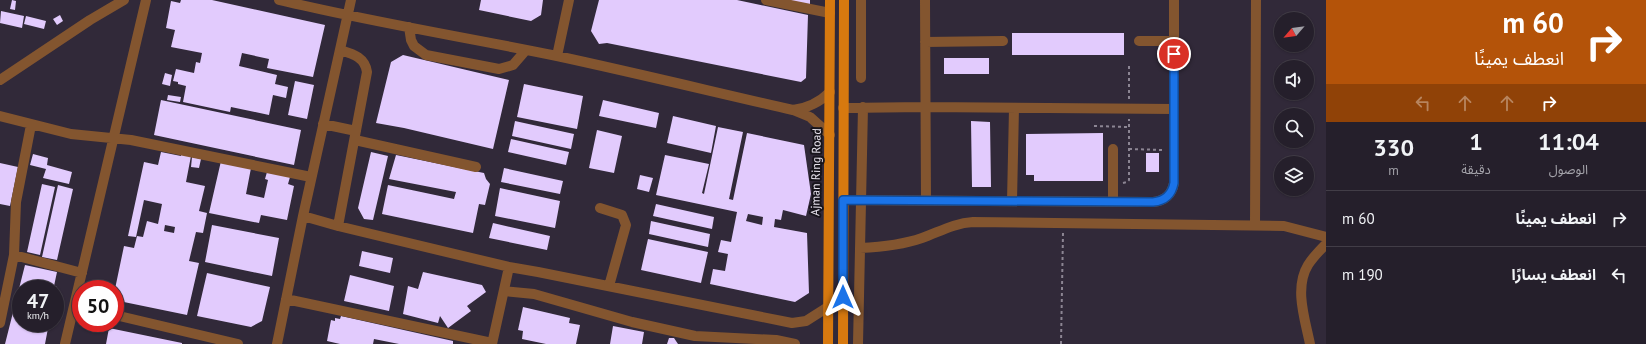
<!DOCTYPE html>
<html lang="ar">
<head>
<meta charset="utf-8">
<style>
  :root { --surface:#251f2b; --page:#312c37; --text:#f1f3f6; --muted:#a3a2a9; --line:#423d47 }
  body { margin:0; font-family:"PT Sans","Noto Sans Arabic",sans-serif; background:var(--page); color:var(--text); direction:rtl; height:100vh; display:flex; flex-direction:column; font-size:15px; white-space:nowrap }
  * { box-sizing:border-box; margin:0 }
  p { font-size:13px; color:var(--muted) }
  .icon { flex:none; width:22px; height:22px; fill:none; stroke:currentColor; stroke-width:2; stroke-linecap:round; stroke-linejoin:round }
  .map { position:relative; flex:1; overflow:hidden; direction:ltr }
  .panel { display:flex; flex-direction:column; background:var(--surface); width:320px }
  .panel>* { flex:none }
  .top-card { background:#b45309; color:#fff; overflow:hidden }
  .needle { width:26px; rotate:242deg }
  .tools { position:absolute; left:1274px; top:12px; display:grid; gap:8px }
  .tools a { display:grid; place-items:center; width:40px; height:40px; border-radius:50%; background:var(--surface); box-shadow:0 1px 3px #0004,0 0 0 1px var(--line); font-size:20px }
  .speed { position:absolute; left:12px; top:280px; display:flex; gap:8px; font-size:20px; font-weight:700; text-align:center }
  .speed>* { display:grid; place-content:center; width:52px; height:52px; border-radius:50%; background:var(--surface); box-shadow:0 1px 3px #0004,0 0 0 1px var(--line); line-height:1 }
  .speed small { font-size:10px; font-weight:400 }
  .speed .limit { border:6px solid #d22; background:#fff; color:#111 }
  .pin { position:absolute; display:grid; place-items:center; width:34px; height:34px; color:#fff; margin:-17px; border:2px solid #fff; border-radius:50%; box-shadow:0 1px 4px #0007 }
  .me { position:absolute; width:44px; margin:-22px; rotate:0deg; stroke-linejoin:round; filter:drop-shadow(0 0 3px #0008) }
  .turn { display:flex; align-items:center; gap:14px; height:84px; padding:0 16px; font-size:18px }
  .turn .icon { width:52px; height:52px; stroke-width:2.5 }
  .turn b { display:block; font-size:28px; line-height:34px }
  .lanes { display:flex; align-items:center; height:38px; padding:0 16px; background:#0003; justify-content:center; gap:20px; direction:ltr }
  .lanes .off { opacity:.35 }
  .eta { display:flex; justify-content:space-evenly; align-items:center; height:68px; text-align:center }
  .eta b { font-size:24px; font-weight:600; line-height:28px }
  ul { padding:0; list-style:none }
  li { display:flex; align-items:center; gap:12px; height:56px; padding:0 16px; border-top:1px solid var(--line) }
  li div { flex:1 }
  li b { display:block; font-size:15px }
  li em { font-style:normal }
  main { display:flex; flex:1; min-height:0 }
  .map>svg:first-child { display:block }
</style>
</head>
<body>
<main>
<section class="panel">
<div class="top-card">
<div class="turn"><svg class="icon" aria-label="right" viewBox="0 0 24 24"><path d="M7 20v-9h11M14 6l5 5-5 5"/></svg><div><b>60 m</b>انعطف يمينًا</div></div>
<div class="lanes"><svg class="icon off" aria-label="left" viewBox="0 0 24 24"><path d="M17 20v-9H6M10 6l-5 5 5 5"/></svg><svg class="icon off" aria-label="ahead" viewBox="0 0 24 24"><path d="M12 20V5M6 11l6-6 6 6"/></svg><svg class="icon off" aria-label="ahead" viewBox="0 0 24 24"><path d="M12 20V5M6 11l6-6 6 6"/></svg><svg class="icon" aria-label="right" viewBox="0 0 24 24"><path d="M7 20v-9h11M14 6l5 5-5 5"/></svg></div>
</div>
<div class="eta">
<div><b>11:04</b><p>الوصول</p></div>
<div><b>1</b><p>دقيقة</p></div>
<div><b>330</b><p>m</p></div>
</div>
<ul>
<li><svg class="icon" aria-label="right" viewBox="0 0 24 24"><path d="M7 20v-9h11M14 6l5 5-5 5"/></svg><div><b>انعطف يمينًا</b></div><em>60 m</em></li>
<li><svg class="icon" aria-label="left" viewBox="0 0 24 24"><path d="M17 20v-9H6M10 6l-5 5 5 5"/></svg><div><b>انعطف يسارًا</b></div><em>190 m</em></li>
</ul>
</section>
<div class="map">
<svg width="1326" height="344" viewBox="0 0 1326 344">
  <rect width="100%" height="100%" fill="#312939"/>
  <!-- building -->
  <path fill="#e2cbfd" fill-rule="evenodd" d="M12,0l4,1 -1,9 -5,-1z
    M181,0h31l113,25 -12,52 -46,-9 2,-9 -27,-6 -3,13 38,9 -2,9 13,3 -2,11 -13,-3 -4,20 -38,-8 -1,5 -47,-10 3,-16 -8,-2v-2l-5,-1 3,-12 18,4 2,-11 4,1 2,-10 -31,-6 4,-17 -9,-2 5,-27 9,2z
    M481,0h62l-2,15 -10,6 -52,-11z
    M599,0h138l71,15 -2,63 -5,4 -194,-39 -8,1 -8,-13z
    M784,0h26v5z
    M1,11l23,5 -2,12 -22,-5z
    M60,15l3,6 -6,4 -4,-6z
    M26,16l20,5 -2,8 -20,-5z
    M1012,33h112v22h-112z
    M403,55l106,25 -16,69 -89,-21 -28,-5 15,-61z
    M944,58h45v16h-45z
    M165,73l7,2 -2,11 -8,-2z
    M295,81l19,4 -7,34 -19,-4z
    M524,84l59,12 -6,33 -60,-12z
    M168,95l13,2 -1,5 -13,-2z
    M161,100l140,30 -7,35 -140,-30z
    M603,100l56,13 -3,15 -57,-12z
    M673,116l43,10 -5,27 -44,-10z
    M515,121l59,13 -3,15 -59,-13z
    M971,121l19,1 1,65h-19z
    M718,127l25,5 -14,67 4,1 14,-67 57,12 7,49 -5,22 -23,-6 -2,10 -6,-1 -1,8 33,6 2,60 -14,9 -85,-18 3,-15 12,2 3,-17 -10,-2 3,-12 10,2 6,-30 -81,-17 9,-40 44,9 -7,29 2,1zM748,214l15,3 -1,8 -16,-4z
    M597,130l25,6 -8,37 -25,-5z
    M1103,133v48h-69v-6h-8v-41z
    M511,139l58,13 -3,13 -58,-13z
    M161,152l20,4v-2l10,2 -5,26 19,4 -6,25 8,2 -4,20 -7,-1 -7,29 10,2 -12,52 -68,-14 -4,-7v-5l9,-43 10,2 3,-12 6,1 4,-16 11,3 4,-20 -18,-4 -8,37 -8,-1 16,-74 14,3zM165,225l10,2 -1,6 -10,-2z
    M371,152l17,4 -15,64 -9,-1 -6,-11z
    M1146,153h13v19h-13z
    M33,154l15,4 -1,7 25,7 -3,12 -26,-6 3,-9 -16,-4z
    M396,155l88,18 2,6 4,5 -5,21 -6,-1 -6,29 -91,-19 6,-29 66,14 2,-7 -67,-13z
    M192,157l9,2 -2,9 -8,-1z
    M221,161l30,7 -5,26 18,4 4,-18 -3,-1 2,-7 23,5 -2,7 6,2 -7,34 -26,-5 -2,8 -50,-10z
    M0,163l18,4 -8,39 -10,-2z
    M504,168l59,13 -3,13 -59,-12z
    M640,175l13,3 -4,14 -12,-3z
    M42,184l13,3 -15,68 -13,-3z
    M58,185l15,4 -16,71 -15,-3z
    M500,188l60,13 -5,27 -60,-12z
    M656,204l58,13 -2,12 -59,-13z
    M651,221l59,13 -2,13 -59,-13z
    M493,223l57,13 -3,14 -58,-12z
    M212,225l67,13 -7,38 -67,-14z
    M648,239l60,13 -7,31 -60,-13z
    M362,251l31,7 -3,15 -31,-7z
    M25,265l32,7 -3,14 3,1 -1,8 -1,-6h-34v34h28l-4,21h-40z
    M423,272l59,13 4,7 -19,14 4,5 -23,17 -8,-12 -2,7 -35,-9 5,-28 10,3z
    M207,273l63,14 -8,34 -11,6 -54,-11z
    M350,275l44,11 -5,25 -45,-10z
    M523,307l47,11 -1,5 11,2 -4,19h-30l-24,-5 1,-8 -5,-1z
    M341,316l112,25v3h-54l-25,-5 -1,5h-33l-13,-3 4,-21 4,1v-3l5,1z
    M613,326l31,6 -2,12h-32z
    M109,328l73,15v1h-76z
    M669,338h5l4,6h-11z"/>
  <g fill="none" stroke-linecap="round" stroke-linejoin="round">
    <!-- path -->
    <path stroke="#8c8593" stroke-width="2" stroke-dasharray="3 3" stroke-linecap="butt" d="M1129,99v-33
      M1094,126l34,1
      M1129,149l34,1
      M1123,183l4,-1 2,-2v-61
      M1061,344l2,-111"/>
    <!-- minor -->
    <path stroke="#83552f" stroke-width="10" d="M279,0c92,22 185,37 278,56 79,17 157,36 236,54l17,7 20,18
      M766,0l64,13
      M925,0l1,200
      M409,27l2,13 3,6 12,9 73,14 14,-4 13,-15
      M1139,41h35
      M925,42l78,-1
      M557,56l12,-56
      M861,78v-78
      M0,80l90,-60 34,-20
      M843,108l82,-1 249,2
      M793,110c15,-2 26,-7 37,-18
      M0,116l71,18 60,6 180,37
      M323,124l33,7
      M355,140l121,27
      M843,200l310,2c12,-1 19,-8 21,-19v-183
      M1012,201l2,-93
      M1113,202v-53
      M600,208l22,7 4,10 -17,61
      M303,216l35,10 171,41 29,5 254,51 14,-2 22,-14
      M1255,225l1,-225
      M338,226l29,-154c-2,-15 -14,-18 -27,-22
      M860,248c21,-1 42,-3 62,-10 17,-6 32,-15 51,-16l311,4 42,11
      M14,255l68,18
      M504,291l30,3 98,28 63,14 81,4 19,4
      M286,299l206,44
      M115,315l123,29
      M0,323l14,-68 2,-53 15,-77
      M65,344l81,-344
      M277,344l26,-128 48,-216
      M492,344l17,-77
      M858,344l5,-237
      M1310,344c-5,-25 -16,-56 -2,-79 5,-8 12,-15 18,-21"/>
    <!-- major -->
    <path stroke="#d7790f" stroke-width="10" d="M828,344l2,-344
      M843,344l1,-344"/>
  </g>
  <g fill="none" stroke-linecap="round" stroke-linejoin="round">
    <!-- route casing -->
    <g stroke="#114b97" stroke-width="10">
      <path id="route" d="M843,297v-97l310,2c12,-1 19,-8 21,-19v-129"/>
    </g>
    <!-- route -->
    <use href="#route" stroke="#1a73e8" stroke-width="7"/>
  </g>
  <g text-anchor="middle" stroke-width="4" stroke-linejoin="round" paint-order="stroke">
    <!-- street labels -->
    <g font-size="12" fill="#e7e2ed" stroke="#17141b">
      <text transform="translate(816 172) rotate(-89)" y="4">Ajman Ring Road</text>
    </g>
  </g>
</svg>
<div class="tools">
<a><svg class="needle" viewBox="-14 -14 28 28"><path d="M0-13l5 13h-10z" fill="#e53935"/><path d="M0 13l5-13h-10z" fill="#a3a2a9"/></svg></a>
<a><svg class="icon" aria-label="sound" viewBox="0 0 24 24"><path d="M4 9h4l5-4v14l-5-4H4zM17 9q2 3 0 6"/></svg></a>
<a><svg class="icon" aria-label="search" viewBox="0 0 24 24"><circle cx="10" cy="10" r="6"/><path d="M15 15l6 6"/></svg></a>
<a><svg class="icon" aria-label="layers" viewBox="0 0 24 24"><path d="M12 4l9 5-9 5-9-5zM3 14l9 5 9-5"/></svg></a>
</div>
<div class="speed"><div>47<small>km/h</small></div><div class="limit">50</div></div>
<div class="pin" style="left:1174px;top:54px;background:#d93025"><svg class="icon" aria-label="arrive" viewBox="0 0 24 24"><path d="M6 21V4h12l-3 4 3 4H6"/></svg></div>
<svg class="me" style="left:843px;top:297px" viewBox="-20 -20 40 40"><path d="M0-17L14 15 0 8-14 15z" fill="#1a73e8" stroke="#fff" stroke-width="4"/></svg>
</div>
</main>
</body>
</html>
